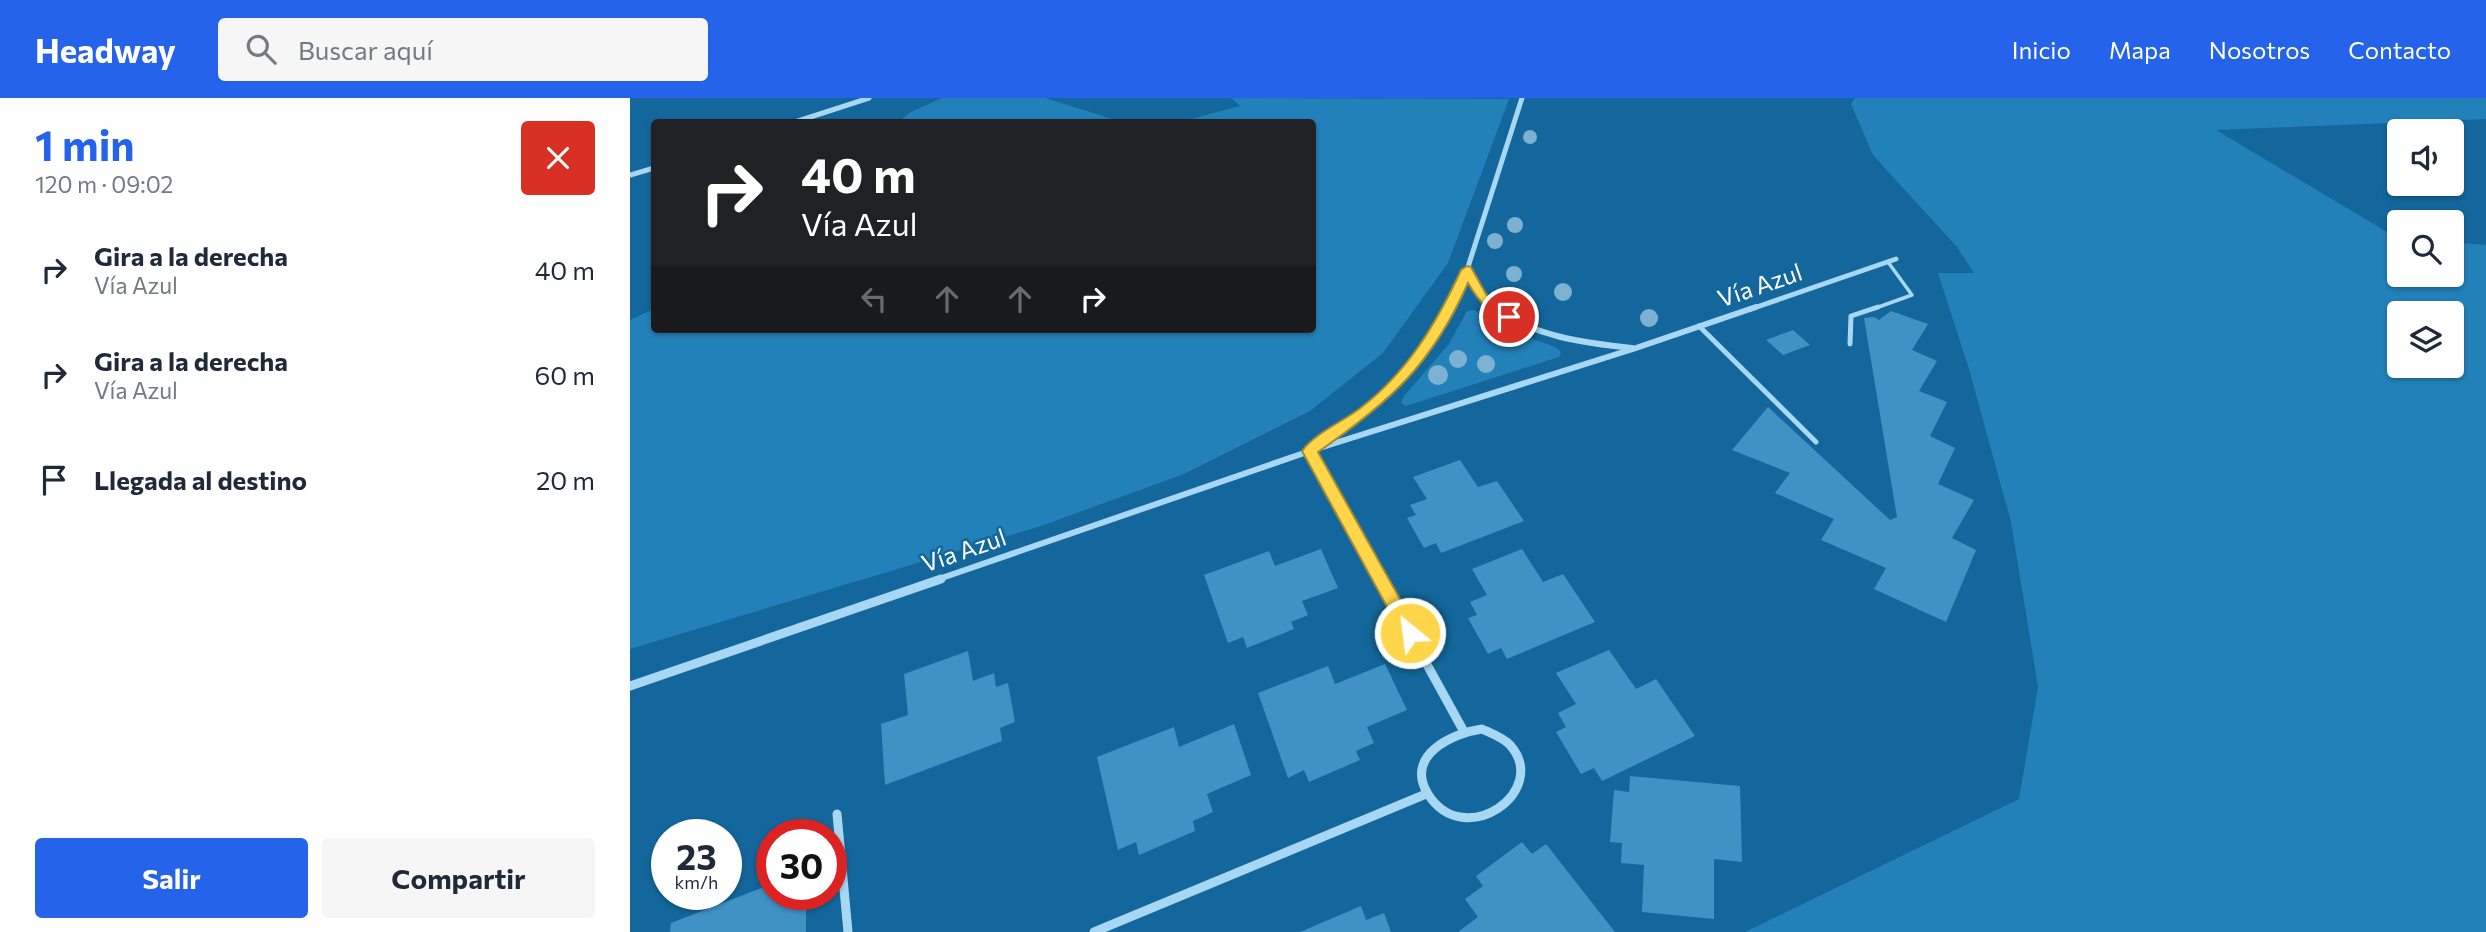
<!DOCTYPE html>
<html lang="es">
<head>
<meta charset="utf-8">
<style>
  :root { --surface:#fff; --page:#f6f6f7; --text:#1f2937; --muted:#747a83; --accent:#2563eb }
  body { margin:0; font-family:Commissioner,sans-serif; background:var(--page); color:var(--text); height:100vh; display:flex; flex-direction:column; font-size:26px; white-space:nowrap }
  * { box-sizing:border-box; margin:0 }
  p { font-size:23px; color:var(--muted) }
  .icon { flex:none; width:38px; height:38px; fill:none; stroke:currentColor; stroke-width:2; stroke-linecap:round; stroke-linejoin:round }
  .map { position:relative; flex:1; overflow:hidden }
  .drawer { display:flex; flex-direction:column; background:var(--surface); width:630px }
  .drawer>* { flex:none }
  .hud { position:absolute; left:21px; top:21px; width:665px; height:214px; border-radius:7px; box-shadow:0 2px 5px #0004; background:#202124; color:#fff; overflow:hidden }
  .buttons { position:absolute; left:1757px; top:21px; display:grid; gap:14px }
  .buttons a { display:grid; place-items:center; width:77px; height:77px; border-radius:7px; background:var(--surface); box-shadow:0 2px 5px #0004; font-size:35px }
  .speed { position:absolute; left:21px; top:721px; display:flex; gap:14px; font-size:35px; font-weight:700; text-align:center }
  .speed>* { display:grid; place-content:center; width:91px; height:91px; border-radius:50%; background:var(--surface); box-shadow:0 2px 5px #0004; line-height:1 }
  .speed small { font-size:18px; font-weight:400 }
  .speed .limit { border:10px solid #d22; background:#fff; color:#111 }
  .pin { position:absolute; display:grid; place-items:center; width:60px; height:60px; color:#fff; margin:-30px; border:4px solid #fff; border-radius:50%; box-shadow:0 2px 7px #0007 }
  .me { position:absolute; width:77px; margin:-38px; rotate:331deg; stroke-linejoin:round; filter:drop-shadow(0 0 5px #0008) }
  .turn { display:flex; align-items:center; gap:24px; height:147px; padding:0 35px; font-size:32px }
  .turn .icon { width:91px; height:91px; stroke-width:2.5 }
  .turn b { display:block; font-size:49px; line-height:60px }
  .lanes { display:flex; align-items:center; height:66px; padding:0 35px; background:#0003; justify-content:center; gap:35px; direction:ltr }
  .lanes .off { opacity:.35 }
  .round { display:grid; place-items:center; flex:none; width:74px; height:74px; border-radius:7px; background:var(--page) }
  .head { display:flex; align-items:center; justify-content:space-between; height:119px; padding:0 35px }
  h1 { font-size:42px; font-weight:700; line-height:52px; color:var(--accent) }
  .action { display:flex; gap:14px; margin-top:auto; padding:14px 35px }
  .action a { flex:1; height:80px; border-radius:7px; background:var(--accent); color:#fff; font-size:28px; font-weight:700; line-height:80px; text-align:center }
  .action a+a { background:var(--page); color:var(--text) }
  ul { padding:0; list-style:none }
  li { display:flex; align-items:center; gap:21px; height:105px; padding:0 35px }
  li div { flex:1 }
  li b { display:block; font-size:26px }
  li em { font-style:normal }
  header { display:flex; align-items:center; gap:42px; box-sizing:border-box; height:98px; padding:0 35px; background:var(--accent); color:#fff }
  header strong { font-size:33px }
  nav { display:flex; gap:38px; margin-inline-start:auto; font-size:24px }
  .search { width:490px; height:63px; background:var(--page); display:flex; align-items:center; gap:18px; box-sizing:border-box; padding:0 24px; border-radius:7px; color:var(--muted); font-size:26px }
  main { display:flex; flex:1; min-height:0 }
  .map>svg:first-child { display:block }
</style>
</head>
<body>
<header>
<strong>Headway</strong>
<div class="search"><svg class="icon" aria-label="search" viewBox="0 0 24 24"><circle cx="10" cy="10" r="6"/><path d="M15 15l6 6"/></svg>Buscar aquí</div>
<nav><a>Inicio</a><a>Mapa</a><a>Nosotros</a><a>Contacto</a></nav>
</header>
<main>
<section class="drawer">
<div class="head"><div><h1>1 min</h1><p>120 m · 09:02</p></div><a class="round" style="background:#d93025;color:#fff"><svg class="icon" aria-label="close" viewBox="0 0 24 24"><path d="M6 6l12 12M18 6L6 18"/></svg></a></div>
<ul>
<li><svg class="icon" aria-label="right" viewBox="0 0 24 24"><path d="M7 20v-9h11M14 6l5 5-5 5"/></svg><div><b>Gira a la derecha</b><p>Vía Azul</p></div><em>40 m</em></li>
<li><svg class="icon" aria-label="right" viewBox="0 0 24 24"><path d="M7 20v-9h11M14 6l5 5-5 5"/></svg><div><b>Gira a la derecha</b><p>Vía Azul</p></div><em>60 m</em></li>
<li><svg class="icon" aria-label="arrive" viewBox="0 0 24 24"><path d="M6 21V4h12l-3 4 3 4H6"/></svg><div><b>Llegada al destino</b></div><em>20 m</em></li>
</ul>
<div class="action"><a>Salir</a><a>Compartir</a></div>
</section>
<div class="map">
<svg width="1856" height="834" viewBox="0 0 1856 834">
  <rect width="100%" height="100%" fill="#13679c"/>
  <!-- green -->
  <path fill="#2281b9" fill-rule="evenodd" d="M312,0h103l77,24h-224l13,-10z
    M601,0l278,1 -61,164 -65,90 -73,58 -126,63 -143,52 -411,123v-329l24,-11v20h658v-207h-132l60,-16z
    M1225,0h631v21l-270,11 183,109v36h53v-33l34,3v687h-741l274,-133 19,-112 -27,-165 -42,-153 -31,-96h36l-17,-26 -84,-92 -22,-51zM1769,215h53v53h-53z
    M844,212l34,20 47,17 6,5 -2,5 -153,49 -5,-3 3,-7 45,-52 18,-33z"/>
  <!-- building -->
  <path fill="#4092c5" d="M1261,213l37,13 -16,26 25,11 -18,30 28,11 -17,34 25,12 -17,36 36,16 -22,38 24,12 -30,72 -72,-33 12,-21 -65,-28 13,-21 -59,-26 15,-20 -58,-23 36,-43 122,113 7,-3 -33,-199 10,-1 5,3z
    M1163,232l17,15 -27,10 -17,-15z
    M830,362l18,27 19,-6 27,40 -83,32 -5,-10 -12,5 -17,-30 9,-3 -6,-10 17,-6 -14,-22z
    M691,451l17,39 -36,13 6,14 -17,7 3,7 -47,19 -4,-11 -15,6 -24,-68 65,-24 6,15z
    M892,451l21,33 20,-8 32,48 -88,37 -6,-11 -13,6 -20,-36 9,-3 -7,-13 17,-7 -15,-26z
    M979,552l27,39 20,-10 39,57 -93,45 -8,-13 -13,6 -25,-42 10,-5 -8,-14 18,-9 -20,-31z
    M338,553l5,30 21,-8 2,14 12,-4 7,39 -15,6 2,13 -117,44 -4,-61 27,-9 -4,-41z
    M755,566l22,46 -40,17 7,16 -18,8 4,9 -51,22 -5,-12 -16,8 -30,-85 70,-27 7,18z
    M604,626l17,51 -44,19 6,18 -20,9 2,10 -56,24 -3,-13 -18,8 -21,-93 77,-30 5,20z
    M1000,678l110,10 2,76 -28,-3v60l-72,-7 2,-47 -23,-2 1,-20 -12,-1 4,-52 15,2z
    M892,744l10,12 14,-10 69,88h-157l20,-15 -13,-18 18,-13 -7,-10z
    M142,786v10h34v38h-136l1,-9z
    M731,808l5,14 18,-7 7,19h-91z"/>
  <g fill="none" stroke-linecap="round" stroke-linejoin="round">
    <!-- lane-far1 -->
    <path stroke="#a8d7f4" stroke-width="3.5" d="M1243,211l39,-14 -24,-33"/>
    <!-- lane -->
    <path stroke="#a8d7f4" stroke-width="5" d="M1069,228l117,116
      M1220,246l1,-28 27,-9"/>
    <!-- street-far2 -->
    <path stroke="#a8d7f4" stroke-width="5" d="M165,24l74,-24
      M0,77l24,-7
      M837,172l10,21 17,18
      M820,211l17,-39 55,-172
      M1121,211l145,-50"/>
    <!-- street-far1 -->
    <path stroke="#a8d7f4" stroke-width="6" d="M862,209c41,29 91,36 140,41
      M689,346c52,-39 104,-76 131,-137
      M680,353l71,129
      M306,482l374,-129 326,-103 120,-41"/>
    <!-- street -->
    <path stroke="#a8d7f4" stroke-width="9" d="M750,481l83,151
      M0,588l311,-107
      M852,631c9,4 22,9 28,16 41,46 -46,107 -82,49 -24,-38 24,-61 54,-65z
      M207,716l11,118
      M464,834l332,-138"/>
  </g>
  <!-- trees -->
  <g fill="#7cb1d1">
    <circle cx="900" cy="39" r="7"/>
    <circle cx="885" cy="127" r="8"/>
    <circle cx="865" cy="143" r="8"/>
    <circle cx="884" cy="176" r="8"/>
    <circle cx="933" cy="194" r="9"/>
    <circle cx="1019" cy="220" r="9"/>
    <circle cx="828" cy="261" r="9"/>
    <circle cx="856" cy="266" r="9"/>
    <circle cx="808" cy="277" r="10"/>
  </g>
  <!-- route -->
  <path fill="#ffd54a" stroke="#a68a30" stroke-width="2" d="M837,168l4,1 15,27 27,21v5c-18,3 -37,-23 -45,-37 -36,82 -78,119 -150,169l101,181 -3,5 -6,2 -6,-2 -102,-187c13,-18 40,-29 57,-42 48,-36 77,-85 102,-139z"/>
  <g text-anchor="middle" stroke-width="5" stroke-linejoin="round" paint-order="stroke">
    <!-- street labels -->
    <g font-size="24" fill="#fff" stroke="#13679c">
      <text transform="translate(1130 188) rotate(-19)" y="8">Vía Azul</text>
      <text transform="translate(334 453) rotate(-19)" y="8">Vía Azul</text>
    </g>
  </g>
</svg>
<div class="buttons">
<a><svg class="icon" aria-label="sound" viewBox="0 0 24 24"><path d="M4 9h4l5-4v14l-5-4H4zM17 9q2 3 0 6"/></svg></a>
<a><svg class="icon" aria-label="search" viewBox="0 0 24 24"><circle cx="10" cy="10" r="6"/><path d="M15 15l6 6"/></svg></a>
<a><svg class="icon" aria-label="layers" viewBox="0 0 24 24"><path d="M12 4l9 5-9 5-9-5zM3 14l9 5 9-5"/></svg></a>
</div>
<div class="speed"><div>23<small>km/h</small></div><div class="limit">30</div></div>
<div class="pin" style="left:879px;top:219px;background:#d93025"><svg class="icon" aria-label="arrive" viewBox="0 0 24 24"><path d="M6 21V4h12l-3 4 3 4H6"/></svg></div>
<svg class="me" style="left:780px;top:535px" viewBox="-20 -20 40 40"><circle r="17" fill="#ffd54a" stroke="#fff" stroke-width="3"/><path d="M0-11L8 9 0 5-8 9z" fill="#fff"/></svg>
<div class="hud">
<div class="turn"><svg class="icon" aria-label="right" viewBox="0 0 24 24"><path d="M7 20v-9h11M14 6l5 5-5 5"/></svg><div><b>40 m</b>Vía Azul</div></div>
<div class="lanes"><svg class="icon off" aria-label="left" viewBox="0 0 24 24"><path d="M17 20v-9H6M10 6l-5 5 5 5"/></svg><svg class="icon off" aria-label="ahead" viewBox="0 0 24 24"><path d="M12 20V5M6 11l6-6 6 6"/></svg><svg class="icon off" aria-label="ahead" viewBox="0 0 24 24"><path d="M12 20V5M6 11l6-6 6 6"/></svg><svg class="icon" aria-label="right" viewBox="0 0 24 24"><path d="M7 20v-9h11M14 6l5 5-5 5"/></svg></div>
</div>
</div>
</main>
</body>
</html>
